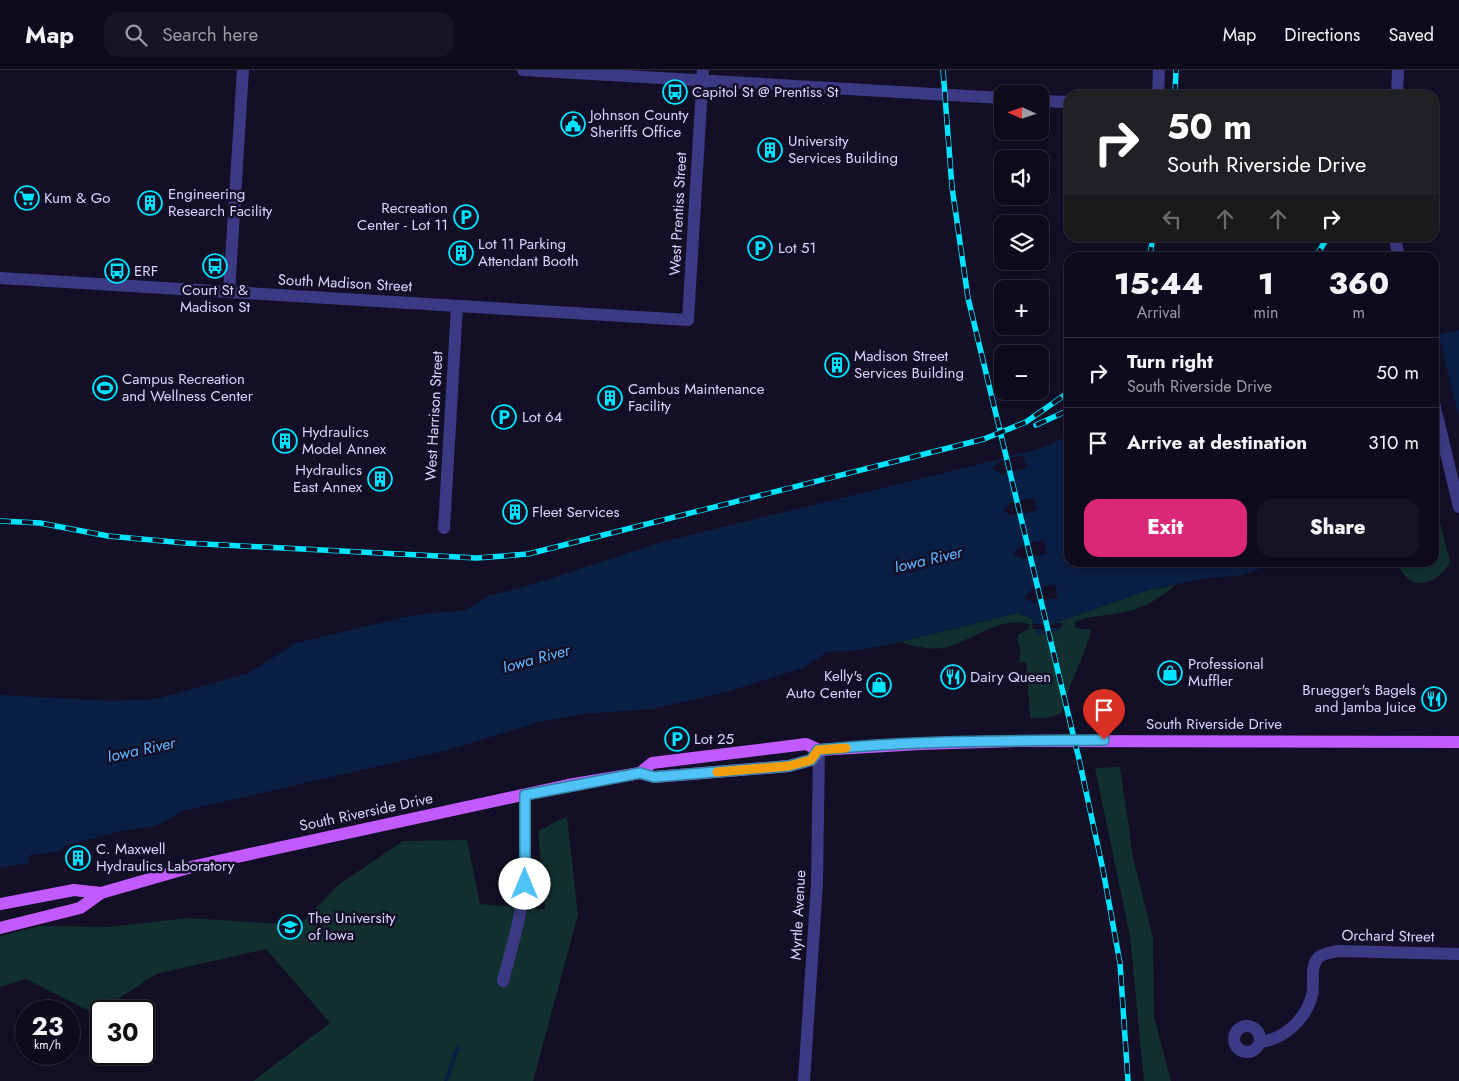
<!DOCTYPE html>
<html lang="en">
<head>
<meta charset="utf-8">
<style>
  :root { --surface:#0e0b1c; --page:#171425; --text:#f1f3f6; --muted:#9b9ba3; --line:#2e2b3b; --accent:#db2777 }
  body { margin:0; font-family:Jost,sans-serif; background:var(--page); color:var(--text); height:100vh; display:flex; flex-direction:column; font-size:19px; white-space:nowrap }
  * { box-sizing:border-box; margin:0 }
  p { font-size:16px; color:var(--muted) }
  .icon { flex:none; width:28px; height:28px; fill:none; stroke:currentColor; stroke-width:2; stroke-linecap:round; stroke-linejoin:round }
  .map { position:relative; flex:1; overflow:hidden }
  .details { position:absolute; left:1064px; top:182px; width:375px; height:315px; display:flex; flex-direction:column; background:var(--surface); border-radius:15px; box-shadow:0 2px 8px #0003,0 0 0 1px var(--line) }
  .details>* { flex:none }
  .hud { position:absolute; left:1064px; top:20px; width:375px; height:152px; border-radius:15px; box-shadow:0 2px 8px #0003,0 0 0 1px var(--line); background:#202124; color:#fff; overflow:hidden }
  .needle { width:32px; rotate:273deg }
  .tools { position:absolute; left:994px; top:15px; display:grid; gap:10px }
  .tools a { display:grid; place-items:center; width:55px; height:55px; border-radius:10px; background:var(--surface); box-shadow:0 2px 8px #0003,0 0 0 1px var(--line); font-size:25px }
  .speed { position:absolute; left:15px; top:930px; display:flex; gap:10px; font-size:25px; font-weight:700; text-align:center }
  .speed>* { display:grid; place-content:center; width:65px; height:65px; border-radius:50%; background:var(--surface); box-shadow:0 2px 8px #0003,0 0 0 1px var(--line); line-height:1 }
  .speed small { font-size:12px; font-weight:400 }
  .speed .limit { border:2px solid #111; border-radius:8px; background:#fff; color:#111 }
  .pin { position:absolute; display:grid; place-items:center; width:42px; height:42px; color:#fff; margin:-51px -21px; border-radius:50% 50% 50% 0; rotate:-45deg; box-shadow:0 0 5px #0007 }
  .pin .icon { rotate:45deg }
  .me { position:absolute; width:55px; margin:-28px; rotate:0deg; stroke-linejoin:round; filter:drop-shadow(0 0 4px #0008) }
  .turn { display:flex; align-items:center; gap:18px; height:105px; padding:0 20px; font-size:22px }
  .turn .icon { width:65px; height:65px; stroke-width:2.5 }
  .turn b { display:block; font-size:35px; line-height:42px }
  .lanes { display:flex; align-items:center; height:48px; padding:0 20px; background:#0003; justify-content:center; gap:25px; direction:ltr }
  .lanes .off { opacity:.35 }
  .eta { display:flex; justify-content:space-evenly; align-items:center; height:85px; text-align:center }
  .eta b { font-size:30px; font-weight:800; line-height:35px }
  .primary-button { display:flex; gap:10px; margin-top:auto; padding:10px 20px }
  .primary-button a { flex:1; height:58px; border-radius:15px; background:var(--accent); color:#fff; font-size:20px; font-weight:800; line-height:58px; text-align:center }
  .primary-button a+a { background:var(--page); color:var(--text) }
  ul { padding:0; list-style:none }
  li { display:flex; align-items:center; gap:15px; height:70px; padding:0 20px; border-top:1px solid var(--line) }
  li div { flex:1 }
  li b { display:block; font-size:19px }
  li em { font-style:normal }
  header { display:flex; align-items:center; gap:30px; box-sizing:border-box; height:70px; padding:0 25px; background:var(--surface); border-bottom:1px solid var(--line) }
  header strong { font-size:24px }
  nav { display:flex; gap:28px; margin-inline-start:auto; font-size:18px }
  .search { width:350px; height:45px; background:var(--page); display:flex; align-items:center; gap:12px; box-sizing:border-box; padding:0 18px; border-radius:15px; color:var(--muted); font-size:19px }
  .map>svg:first-child { display:block }
</style>
</head>
<body>
<header>
<strong>Map</strong>
<div class="search"><svg class="icon" aria-label="search" viewBox="0 0 24 24"><circle cx="10" cy="10" r="6"/><path d="M15 15l6 6"/></svg>Search here</div>
<nav><a>Map</a><a>Directions</a><a>Saved</a></nav>
</header>
<div class="map">
<svg width="1459" height="1011" viewBox="0 0 1459 1011">
  <rect width="100%" height="100%" fill="#130f26"/>
  <!-- green -->
  <path fill="#12302f" d="M1436,436l14,56c-14,25 -42,31 -52,1l36,-1v-55z
    M1175,515c-12,12 -34,24 -50,27 -17,4 -34,3 -50,10v6l16,2 -1,5c-8,27 -22,50 -28,78l-14,5h-18l-4,-56h-7l2,-13 -4,-9 2,-6 10,-5v-5c-29,-9 -58,18 -86,24 -12,2 -31,-2 -43,-6l118,-29 14,6 6,16 20,-5 2,-9 89,-31z
    M1120,697l13,90 20,81 1,79 17,64h-27l-14,-145 -35,-168z
    M567,746l11,99 -45,166h-280l77,-58 -64,-74 -110,25 -61,40 -69,-35 -26,8v-51l40,-10 70,1 77,-9 113,7 38,-40 65,-44 64,-1 13,64 65,5 -7,-78z"/>
  <!-- water -->
  <path fill="#0a1f44" fill-rule="evenodd" d="M1459,260v166l-25,9v-169z
    M1069,366v126l209,1 -40,13 -33,2 -56,12 -89,31 -1,9 -21,5 -6,-16 -14,-6 -118,29 -39,8 -34,2 -24,16 -77,24 -74,17 -68,5 -45,8 -91,28 -265,61 -27,15 -31,4 -61,16 -2,5 -33,4v8l-29,5v-173l111,6 46,-2 92,-26 47,-30 118,-28 52,-5 22,-14 36,-9 138,-45 314,-77 62,-16zM1023,385l4,13 -24,6 -11,-5 7,-8zM1034,427l3,13 -24,6 -10,-5 7,-8zM1044,470l3,13 -24,6 -10,-5 7,-8zM1055,514l3,13 -24,6 -10,-5 7,-8z"/>
  <!-- pier -->
  <path fill="#130f26" d="M1438,262l21,86v81l-23,8 -2,-10v-163z
    M1043,528l6,26 13,-1 -1,5h-10l1,6 -6,1 -2,-6h-11l-1,-5h11l-6,-24z"/>
  <g fill="none" stroke-linecap="round" stroke-linejoin="round">
    <!-- stream -->
    <path stroke="#0a1f44" stroke-width="4" d="M446,1011l12,-34"/>
    <!-- minor -->
    <path stroke="#3d3a85" stroke-width="12" d="M523,0l479,28
      M1158,25l1,-25
      M1397,25l1,-25
      M1040,31l29,1
      M1395,168l4,20
      M0,208l688,42 15,-250
      M229,222l14,-222
      M1434,333l25,104
      M444,458l13,-222
      M503,911l15,-57 7,-40v-89
      M1234 969a13 13 0 1 1 26 0a13 13 0 1 1-26 0Z
      M1260,972c25,-3 46,-23 52,-47 3,-12 -3,-29 7,-38 5,-4 12,-4 19,-6l121,3
      M804,1011l13,-198 2,-133"/>
    <!-- major -->
    <path stroke="#c25bff" stroke-width="12" d="M640,703l12,-10 154,-19 13,6 101,-6 99,-3 440,1
      M0,834l74,-14 27,3
      M0,858l80,-20 21,-15 94,-27 373,-81 72,-12 14,4 135,-11 22,-6 8,-10"/>
    <!-- rail casing -->
    <g stroke="#00e5ff" stroke-width="5.5">
      <path id="rail" d="M943,0l9,117 16,111 111,461 24,111 17,93 8,118
        M1175,25l1,-25
        M1149,188l4,-20
        M1315,188l12,-20
        M1036,355l33,-15
        M0,451l40,2 68,13 77,7 292,15 51,-4 456,-115 42,-17 43,-30"/>
    </g>
    <!-- rail -->
    <use href="#rail" stroke="#130f26" stroke-width="4" stroke-dasharray="11" stroke-linecap="butt"/>
  </g>
  <g fill="none" stroke-linecap="round" stroke-linejoin="round">
    <!-- route casing -->
    <g stroke="#337fa1" stroke-width="12">
      <path id="route" d="M525,814v-89l115,-22 14,4 135,-11 22,-6 7,-10c95,-10 191,-9 286,-10"/>
    </g>
    <!-- route -->
    <use href="#route" stroke="#4fc3f7" stroke-width="9"/>
    <!-- slow -->
    <path stroke="#f59e0b" stroke-width="9" d="M717,702l72,-6 22,-6 7,-10 28,-2"/>
  </g>
  <!-- icons -->
  <defs>
    <g id="bus-ring" transform="scale(1.25)"><circle r="9.5" fill="#130f26" stroke="#00e5ff" stroke-width="1.5"/><path d="M-5-6H5V4H4V6H2V4H-2V6H-4V4H-5ZM-3.5-4V0h7V-4ZM-3.5 1.2v1.5H-2V1.2ZM2 1.2v1.5H3.5V1.2Z" fill="#00e5ff"/></g>
    <g id="civic-ring" transform="scale(1.25)"><circle r="9.5" fill="#130f26" stroke="#00e5ff" stroke-width="1.5"/><path d="M-.6-6.5H3V-4.5H.6V-3L4-1V1h2V6H-6V1h2V-1L-.6-3ZM-1.2 2.5V6h2.4V2.5Z" fill="#00e5ff"/></g>
    <g id="building-ring" transform="scale(1.25)"><circle r="9.5" fill="#130f26" stroke="#00e5ff" stroke-width="1.5"/><path d="M-4-6H4V6H1V3H-1V6H-4ZM-2.5-4.3h1.7v1.8h-1.7ZM.8-4.3h1.7v1.8H.8ZM-2.5-1h1.7V.8h-1.7ZM.8-1h1.7V.8H.8Z" fill="#00e5ff"/></g>
    <g id="supermarket-ring" transform="scale(1.25)"><circle r="9.5" fill="#130f26" stroke="#00e5ff" stroke-width="1.5"/><path d="M-6-5.5h2.5l.6 2H6L4.5 2H-2.5L-4.4-4H-6ZM-1.5 3.2a1.3 1.3 0 1 0 .1 0ZM3 3.2a1.3 1.3 0 1 0 .1 0Z" fill="#00e5ff"/></g>
    <g id="parking-ring" transform="scale(1.25)"><circle r="9.5" fill="#130f26" stroke="#00e5ff" stroke-width="1.5"/><path d="M-3.5-5.5H1a3.5 3.5 0 0 1 0 7H-1V5.5H-3.5ZM-1-3.4V-.6H.8a1.4 1.4 0 0 0 0-2.8Z" fill="#00e5ff"/></g>
    <g id="stadium-ring" transform="scale(1.25)"><circle r="9.5" fill="#130f26" stroke="#00e5ff" stroke-width="1.5"/><path d="M0-5a6.5 5 0 1 0 0 10a6.5 5 0 1 0 0-10ZM-3.5-1.8h7v3.6h-7Z" fill="#00e5ff"/></g>
    <g id="shop-ring" transform="scale(1.25)"><circle r="9.5" fill="#130f26" stroke="#00e5ff" stroke-width="1.5"/><path d="M-5-2.5h2.3a2.7 3.5 0 0 1 5.4 0H5L5.5 6h-11ZM-1.5-2.5h3a1.5 2.3 0 0 0-3 0Z" fill="#00e5ff"/></g>
    <g id="restaurant-ring" transform="scale(1.25)"><circle r="9.5" fill="#130f26" stroke="#00e5ff" stroke-width="1.5"/><path d="M-5-6h1v4h1v-4h1v4h1v-4h1v5L-1.5 .5V6h-2V.5L-5-1ZM5-6V6H3V1.5H1.5Q1.5-4 5-6Z" fill="#00e5ff"/></g>
    <g id="university-ring" transform="scale(1.25)"><circle r="9.5" fill="#130f26" stroke="#00e5ff" stroke-width="1.5"/><path d="M0-5L7-2L0 1L-7-2ZM-4 1L0 2.5L4 1V4Q0 6-4 4Z" fill="#00e5ff"/></g>
  </defs>
  <g fill-rule="evenodd">
    <use href="#bus-ring" x="675" y="22"/>
    <use href="#civic-ring" x="573" y="54"/>
    <use href="#building-ring" x="770" y="80"/>
    <use href="#supermarket-ring" x="27" y="128"/>
    <use href="#building-ring" x="150" y="133"/>
    <use href="#parking-ring" x="466" y="147"/>
    <use href="#parking-ring" x="760" y="178"/>
    <use href="#building-ring" x="461" y="183"/>
    <use href="#bus-ring" x="215" y="196"/>
    <use href="#bus-ring" x="117" y="201"/>
    <use href="#building-ring" x="837" y="295"/>
    <use href="#stadium-ring" x="105" y="318"/>
    <use href="#building-ring" x="610" y="328"/>
    <use href="#parking-ring" x="504" y="347"/>
    <use href="#building-ring" x="285" y="371"/>
    <use href="#building-ring" x="380" y="409"/>
    <use href="#building-ring" x="515" y="442"/>
    <use href="#shop-ring" x="1170" y="603"/>
    <use href="#restaurant-ring" x="953" y="607"/>
    <use href="#shop-ring" x="879" y="615"/>
    <use href="#restaurant-ring" x="1434" y="629"/>
    <use href="#parking-ring" x="677" y="669"/>
    <use href="#building-ring" x="78" y="788"/>
    <use href="#university-ring" x="290" y="857"/>
  </g>
  <g text-anchor="middle" stroke-width="5" stroke-linejoin="round" paint-order="stroke">
    <!-- poi labels -->
    <g font-size="15" fill="#d9d4ff" stroke="#130f26" text-anchor="start">
      <text x="692" y="27">Capitol St @ Prentiss St</text>
      <text x="590" y="50">Johnson County<tspan x="590" dy="17">Sheriffs Office</tspan></text>
      <text x="788" y="76">University<tspan x="788" dy="17">Services Building</tspan></text>
      <text x="168" y="129">Engineering<tspan x="168" dy="17">Research Facility</tspan></text>
      <text x="44" y="133">Kum &amp; Go</text>
      <text x="448" y="143" text-anchor="end">Recreation<tspan x="448" dy="17">Center - Lot 11</tspan></text>
      <text x="478" y="179">Lot 11 Parking<tspan x="478" dy="17">Attendant Booth</tspan></text>
      <text x="778" y="183">Lot 51</text>
      <text x="134" y="206">ERF</text>
      <text x="215" y="225" text-anchor="middle">Court St &amp;<tspan x="215" dy="17">Madison St</tspan></text>
      <text x="854" y="291">Madison Street<tspan x="854" dy="17">Services Building</tspan></text>
      <text x="122" y="314">Campus Recreation<tspan x="122" dy="17">and Wellness Center</tspan></text>
      <text x="628" y="324">Cambus Maintenance<tspan x="628" dy="17">Facility</tspan></text>
      <text x="522" y="352">Lot 64</text>
      <text x="302" y="367">Hydraulics<tspan x="302" dy="17">Model Annex</tspan></text>
      <text x="362" y="405" text-anchor="end">Hydraulics<tspan x="362" dy="17">East Annex</tspan></text>
      <text x="532" y="447">Fleet Services</text>
      <text x="1188" y="599">Professional<tspan x="1188" dy="17">Muffler</tspan></text>
      <text x="862" y="611" text-anchor="end">Kelly's<tspan x="862" dy="17">Auto Center</tspan></text>
      <text x="970" y="612">Dairy Queen</text>
      <text x="1416" y="625" text-anchor="end">Bruegger's Bagels<tspan x="1416" dy="17">and Jamba Juice</tspan></text>
      <text x="694" y="674">Lot 25</text>
      <text x="96" y="784">C. Maxwell<tspan x="96" dy="17">Hydraulics Laboratory</tspan></text>
      <text x="308" y="853">The University<tspan x="308" dy="17">of Iowa</tspan></text>
    </g>
    <!-- street labels -->
    <g font-size="15" fill="#d9d4ff" stroke="#130f26">
      <text transform="translate(678 144) rotate(-87)" y="5">West Prentiss Street</text>
      <text transform="translate(345 213) rotate(3)" y="5">South Madison Street</text>
      <text transform="translate(434 346) rotate(-87)" y="5">West Harrison Street</text>
      <text x="1214" y="659">South Riverside Drive</text>
      <text transform="translate(366 742) rotate(-12)" y="5">South Riverside Drive</text>
      <text transform="translate(798 845) rotate(-87)" y="5">Myrtle Avenue</text>
      <text transform="translate(1388 866) rotate(1)" y="5">Orchard Street</text>
    </g>
    <!-- water labels -->
    <g font-size="16" font-style="italic" fill="#62b6ff" stroke="#130f26">
      <text transform="translate(928 489) rotate(-13)" y="6">Iowa River</text>
      <text transform="translate(536 588) rotate(-15)" y="6">Iowa River</text>
      <text transform="translate(141 679) rotate(-12)" y="6">Iowa River</text>
    </g>
  </g>
</svg>
<div class="tools">
<a><svg class="needle" viewBox="-14 -14 28 28"><path d="M0-13l5 13h-10z" fill="#e53935"/><path d="M0 13l5-13h-10z" fill="#9b9ba3"/></svg></a>
<a><svg class="icon" aria-label="sound" viewBox="0 0 24 24"><path d="M4 9h4l5-4v14l-5-4H4zM17 9q2 3 0 6"/></svg></a>
<a><svg class="icon" aria-label="layers" viewBox="0 0 24 24"><path d="M12 4l9 5-9 5-9-5zM3 14l9 5 9-5"/></svg></a>
<a>+</a>
<a>−</a>
</div>
<div class="speed"><div>23<small>km/h</small></div><div class="limit">30</div></div>
<div class="pin" style="left:1104px;top:670px;background:#d93025"><svg class="icon" aria-label="arrive" viewBox="0 0 24 24"><path d="M6 21V4h12l-3 4 3 4H6"/></svg></div>
<svg class="me" style="left:525px;top:814px" viewBox="-20 -20 40 40"><circle r="19" fill="#fff"/><path d="M0-13L10 11 0 6-10 11z" fill="#4fc3f7"/></svg>
<div class="hud">
<div class="turn"><svg class="icon" aria-label="right" viewBox="0 0 24 24"><path d="M7 20v-9h11M14 6l5 5-5 5"/></svg><div><b>50 m</b>South Riverside Drive</div></div>
<div class="lanes"><svg class="icon off" aria-label="left" viewBox="0 0 24 24"><path d="M17 20v-9H6M10 6l-5 5 5 5"/></svg><svg class="icon off" aria-label="ahead" viewBox="0 0 24 24"><path d="M12 20V5M6 11l6-6 6 6"/></svg><svg class="icon off" aria-label="ahead" viewBox="0 0 24 24"><path d="M12 20V5M6 11l6-6 6 6"/></svg><svg class="icon" aria-label="right" viewBox="0 0 24 24"><path d="M7 20v-9h11M14 6l5 5-5 5"/></svg></div>
</div>
<section class="details">
<div class="eta">
<div><b>15:44</b><p>Arrival</p></div>
<div><b>1</b><p>min</p></div>
<div><b>360</b><p>m</p></div>
</div>
<ul>
<li><svg class="icon" aria-label="right" viewBox="0 0 24 24"><path d="M7 20v-9h11M14 6l5 5-5 5"/></svg><div><b>Turn right</b><p>South Riverside Drive</p></div><em>50 m</em></li>
<li><svg class="icon" aria-label="arrive" viewBox="0 0 24 24"><path d="M6 21V4h12l-3 4 3 4H6"/></svg><div><b>Arrive at destination</b></div><em>310 m</em></li>
</ul>
<div class="primary-button"><a>Exit</a><a>Share</a></div>
</section>
</div>
</body>
</html>
